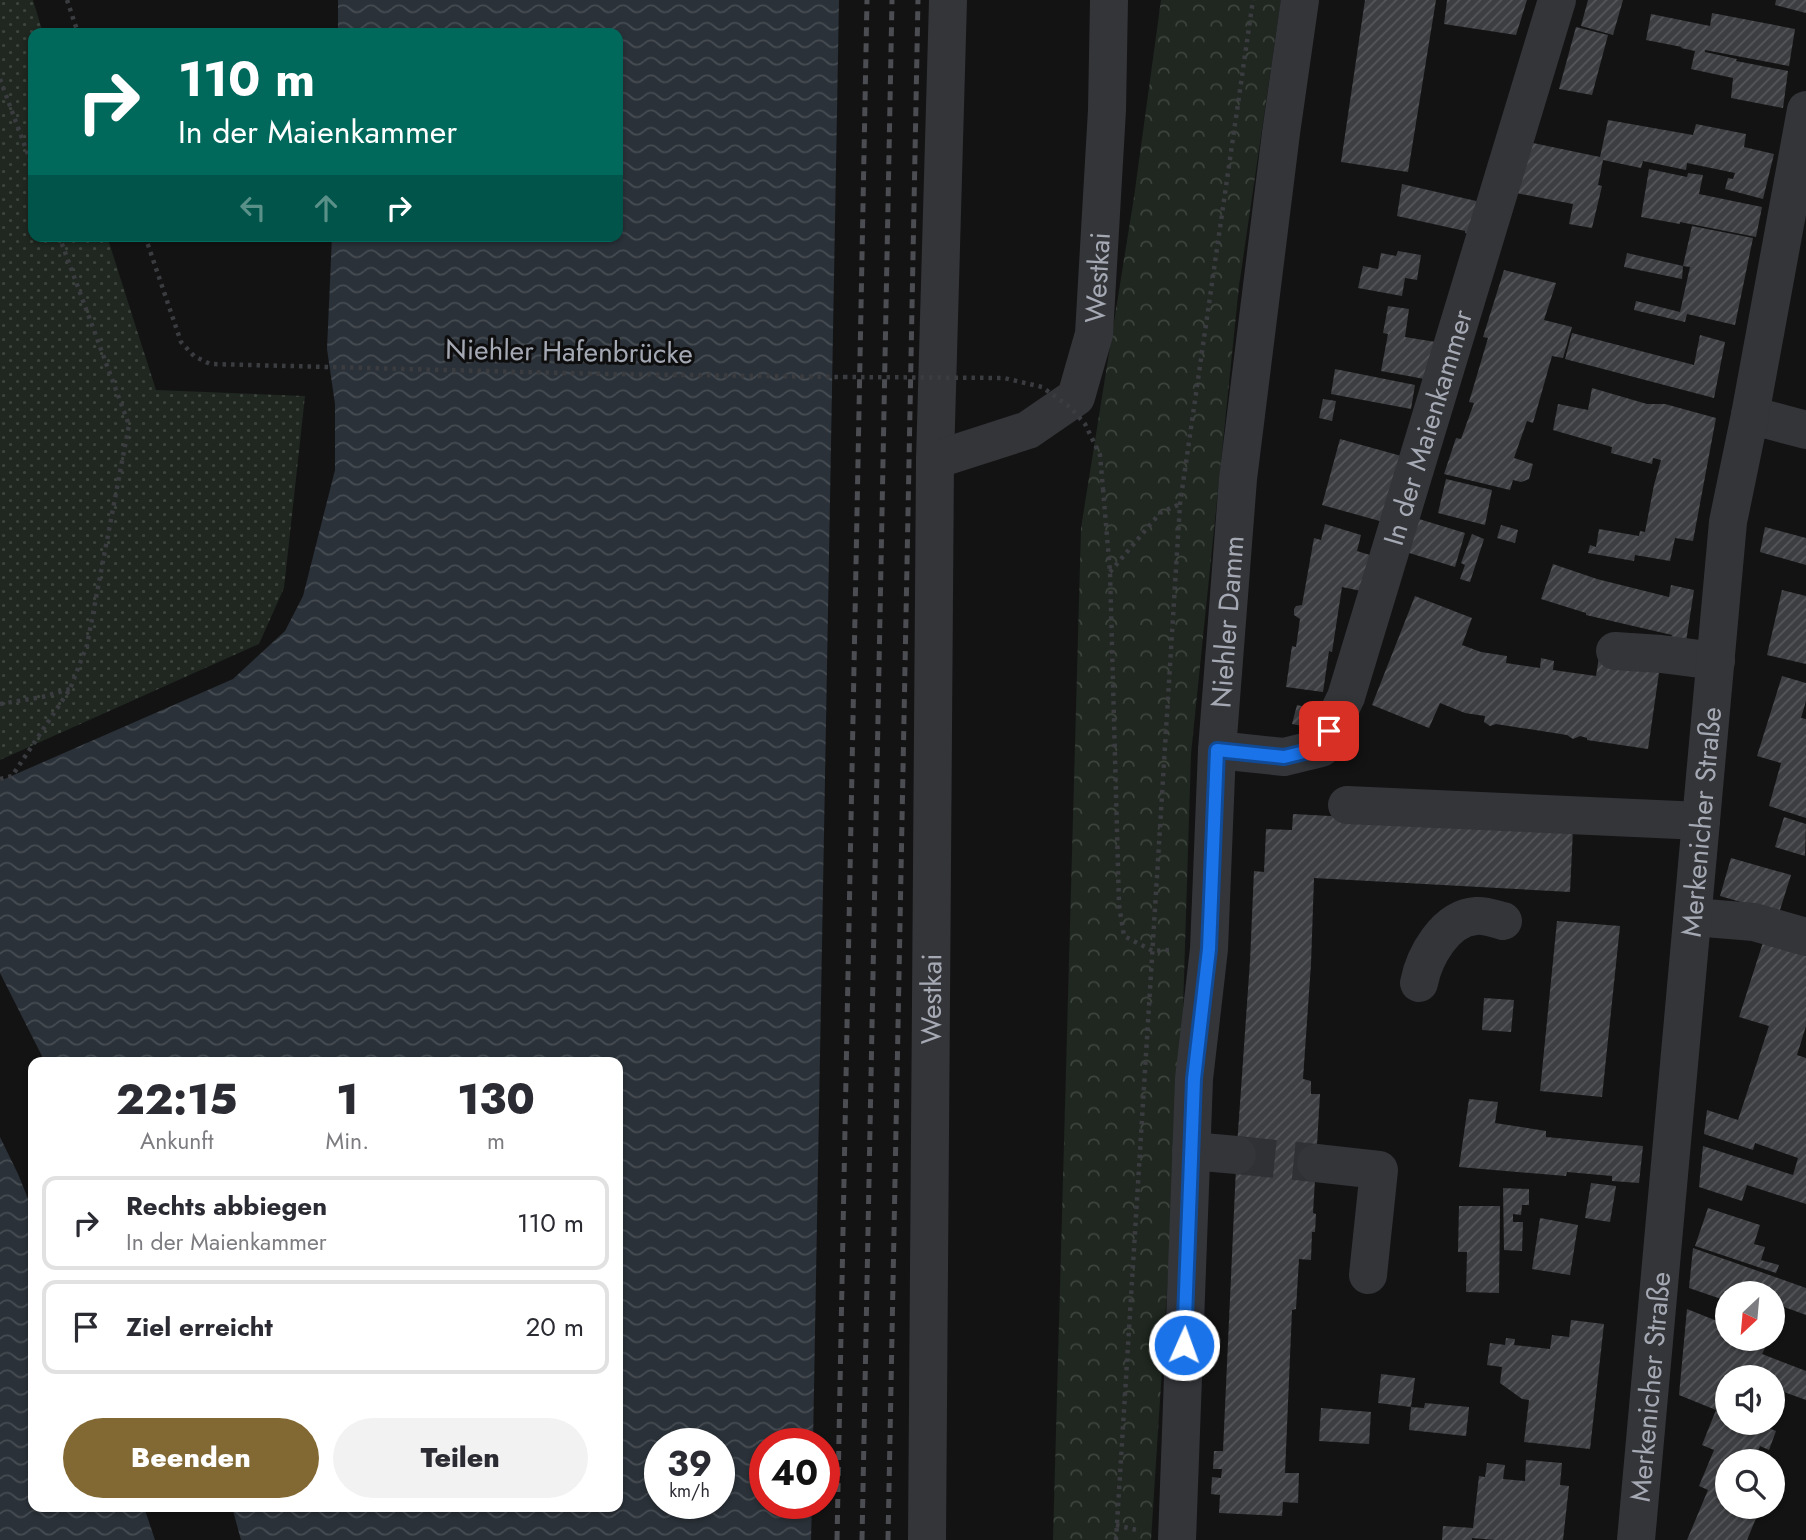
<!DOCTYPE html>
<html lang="de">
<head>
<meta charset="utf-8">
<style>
  :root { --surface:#fff; --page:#f2f2f3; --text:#2b2b33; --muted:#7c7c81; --line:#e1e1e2; --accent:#826833 }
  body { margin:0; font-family:Jost,sans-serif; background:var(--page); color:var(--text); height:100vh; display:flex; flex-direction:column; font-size:26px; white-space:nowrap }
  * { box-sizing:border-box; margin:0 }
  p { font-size:23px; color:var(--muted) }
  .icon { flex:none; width:38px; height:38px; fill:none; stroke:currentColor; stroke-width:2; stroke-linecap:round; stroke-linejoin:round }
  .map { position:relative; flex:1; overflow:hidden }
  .details { position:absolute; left:28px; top:1057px; width:595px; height:455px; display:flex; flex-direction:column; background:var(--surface); border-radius:14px; box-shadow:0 2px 5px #0004 }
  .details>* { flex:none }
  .hud { position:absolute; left:28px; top:28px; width:595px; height:214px; border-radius:14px; box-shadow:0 2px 5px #0004; background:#00695c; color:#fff; overflow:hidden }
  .needle { width:46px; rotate:206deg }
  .tools { position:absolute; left:1715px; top:1281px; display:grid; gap:14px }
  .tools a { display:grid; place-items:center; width:70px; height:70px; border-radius:50%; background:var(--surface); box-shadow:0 2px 5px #0004; font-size:35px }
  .speed { position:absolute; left:644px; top:1428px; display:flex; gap:14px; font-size:35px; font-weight:700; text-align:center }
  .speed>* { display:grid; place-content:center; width:91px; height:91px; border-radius:50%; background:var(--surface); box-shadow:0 2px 5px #0004; line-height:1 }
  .speed small { font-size:18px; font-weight:400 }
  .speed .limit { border:10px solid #d22; background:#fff; color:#111 }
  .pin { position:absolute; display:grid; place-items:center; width:60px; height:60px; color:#fff; margin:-30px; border-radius:14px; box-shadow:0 4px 10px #0006 }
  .me { position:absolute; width:77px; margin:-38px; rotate:2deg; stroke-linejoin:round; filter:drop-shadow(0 0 5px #0008) }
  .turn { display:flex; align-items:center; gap:24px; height:147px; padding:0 35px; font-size:32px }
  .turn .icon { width:91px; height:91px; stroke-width:2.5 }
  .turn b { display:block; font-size:49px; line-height:60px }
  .lanes { display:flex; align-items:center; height:66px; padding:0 35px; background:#0003; justify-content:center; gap:35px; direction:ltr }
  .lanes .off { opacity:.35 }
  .eta { display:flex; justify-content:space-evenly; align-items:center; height:119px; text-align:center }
  .eta b { font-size:42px; font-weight:800; line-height:49px }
  .button { display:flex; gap:14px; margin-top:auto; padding:14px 35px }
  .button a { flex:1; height:80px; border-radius:42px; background:var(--accent); color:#fff; font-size:28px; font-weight:800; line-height:80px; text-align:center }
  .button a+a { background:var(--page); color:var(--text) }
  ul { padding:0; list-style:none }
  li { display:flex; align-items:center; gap:21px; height:94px; margin:0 14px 10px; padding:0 21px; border:4px solid var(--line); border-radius:14px }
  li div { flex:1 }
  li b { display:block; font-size:26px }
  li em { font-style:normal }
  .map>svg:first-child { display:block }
</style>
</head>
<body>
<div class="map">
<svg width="1806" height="1540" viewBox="0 0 1806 1540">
  <defs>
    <pattern id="grass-dots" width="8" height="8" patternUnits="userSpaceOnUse" patternTransform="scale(1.75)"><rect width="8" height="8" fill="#1f2720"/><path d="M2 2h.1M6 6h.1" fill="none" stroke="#3d443e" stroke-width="1.8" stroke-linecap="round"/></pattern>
    <pattern id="forest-crowns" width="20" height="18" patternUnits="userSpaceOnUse" patternTransform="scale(1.75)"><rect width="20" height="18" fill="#1f2720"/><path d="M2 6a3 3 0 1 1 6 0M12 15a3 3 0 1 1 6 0" fill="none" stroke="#3d443e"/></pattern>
    <pattern id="water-waves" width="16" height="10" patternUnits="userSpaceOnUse" patternTransform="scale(1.75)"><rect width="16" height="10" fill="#2a3138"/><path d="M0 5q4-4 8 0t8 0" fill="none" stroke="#464c52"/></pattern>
    <pattern id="building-hatch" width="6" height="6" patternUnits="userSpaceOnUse" patternTransform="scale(1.75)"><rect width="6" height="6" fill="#3d3e41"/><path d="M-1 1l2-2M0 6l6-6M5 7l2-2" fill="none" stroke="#56575a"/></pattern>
  </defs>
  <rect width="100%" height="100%" fill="#131314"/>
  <!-- grass -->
  <path fill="url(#grass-dots)" d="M0,0h33l10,33h-10v203h74l49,154 149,6 -21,192 -25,56 -259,116z"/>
  <!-- forest -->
  <path fill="url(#forest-crowns)" d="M1161,0h120l-42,286 -48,468 -10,320 -30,466h-98l28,-1012 53,-331z"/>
  <!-- water -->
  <path fill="url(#water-waves)" fill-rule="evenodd" d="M338,0h501l-26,1444h-48v59h47l-1,37h-570l-9,-33h386v-445h-573l-45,-89v-192l233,-102 52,-48 18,-35 32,-126v-66l-8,-55 5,-113h286v-203h-280zM660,1444h59v59h-59z
    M0,1137l18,37 15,37v296h111l11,33h-155z"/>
  <!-- building -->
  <path fill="url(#building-hatch)" d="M1365,0h71l-28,172 -67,-10z
    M1447,0h80l-11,35 -72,-11z
    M1588,0h35l-10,35 -32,-9z
    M1776,0h30v13l-31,-8z
    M1712,13l83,16 -6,37 -84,-16v2l32,7 -1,2 52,10 -5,37 -52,-10 2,-20 -42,-9 4,-18 -14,-3 1,-1 -36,-7 5,-26 59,12z
    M1576,27l32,8 -16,60 -33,-6z
    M1608,120l85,15 3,-11 50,10 -2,13 30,7 -11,45 -38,-10 3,-11 5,1 2,-6 -48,-10 -1,7 -43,-9 -2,7 -38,-8 -5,25 4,1 -10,42 -23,-4 4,-20 -57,-11 17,-50 67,14z
    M1649,169l38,8 1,-4 15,2 -4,19 63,13 -6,30 -76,-15v2l-39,-7z
    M1402,184l83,19 -7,33 -13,-3v-2l-68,-15z
    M1692,226l61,12 -18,87 -48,-11 -2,8 -51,-12 2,-9 44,11 10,-45 -7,-1z
    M1398,251l23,4 -4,25 -12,-2 -3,18 -44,-8 5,-22 15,3 3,-16 15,3z
    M1627,253l56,13 -1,13 -58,-12z
    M1504,270l52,13 -12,37 28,7 -9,31 -11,-2 -19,67 -6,-2 -13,37 19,6 -4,15 -8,3 -8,-2 -3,10 -66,-16 12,-36 5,1 13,-36 -5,-1 19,-64 -5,-1z
    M1388,306l21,3 -4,28 31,5 -6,38 -49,-9 7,-37 -5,-1z
    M1572,333l122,32 6,-30 25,7 -11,56 -149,-39z
    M1335,369l80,16 -4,24 -80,-15z
    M1592,388l55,16h18l51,14 -23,123 -18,-3 -5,23 -35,-6 -1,6 -46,-8 2,-8 6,2 3,-18 40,7 1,-5 5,1 9,-47 7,-25 -8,-2 -1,6 -41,-11 1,-6 -59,-17 5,-26 30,6z
    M1323,399l13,2 -4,20 -13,-3z
    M1340,439l65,18 -18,66 -65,-18z
    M1446,479l46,11 -7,35 -47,-12z
    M1419,519l46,14 -10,34 -49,-15z
    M1325,524l36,11 -4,16 13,4 -9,36 -19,-4 -10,65 -3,-1 -6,41 -37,-5 6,-41 4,1 4,-28 -6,-4v-6l2,-3 6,-1 12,-67 7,2z
    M1501,525l17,5 -3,13 -18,-5z
    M1765,527l41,11v27l-46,-13z
    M1472,534l12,5 -14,43 -10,-3 5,-14 -4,-2z
    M1553,564l44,15 72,18 2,-12 23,5 -8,52 -15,-5 1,-2 -86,-20v-2l-45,-14z
    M1782,590l24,6v68l-39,-9z
    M1415,596l57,22 -10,27 19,7 26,4 -1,7 34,5 1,-10 13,3 -1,9 43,6 3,-19 61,9 -12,83 -61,-9v-2l-7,-2 -7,3 -6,-4 -71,-11 -6,2 -6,-4 1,-6 -20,-3 -25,-10 -11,25 -57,-23z
    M1782,676l24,7v18l-5,17 5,1v99l-37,-12 12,-43 -24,-7z
    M1297,705l26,6 -4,18 -27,-5z
    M1293,814l280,15 -3,63 -256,-14 -3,86 -8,115 8,2v13h9l-7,119 3,1 -1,18h-3l-1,28 -12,-1 -3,50 -4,1 -7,163h14l-1,30 -15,-1 -1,14 -63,-3 1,-18 -9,-1 1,-17 9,1 1,-9h-9l1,-18h9l14,-305 13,-185 4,-90 10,1 2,-43 26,1z
    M1784,817l22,7 -1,32 -30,-9z
    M1731,858l60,17 -12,38 -59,-17z
    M1557,921l63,5 -18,171 -62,-6z
    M1765,936l41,12v78l-9,29 9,3v146l-59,-19 -5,16 -43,-14 4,-41 90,29 5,-17 -43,-15 -2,7 -49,-16 3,-24 31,10 31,-94 -30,-9z
    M1484,998l30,2 -3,32 -29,-2z
    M1469,1099l29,3 -3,21 51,8v6l97,9 -4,37 -27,-2v-5l-45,-4 -1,4 -107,-9z
    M1591,1183l25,3 -6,36 -25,-4z
    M1503,1188l26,1v16h-7l-1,10 -8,-1v8h10l-1,29 -18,-1z
    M1459,1206h41l-1,87 -33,-1 1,-40h-9z
    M1708,1208l52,17 -6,19 11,3 -4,13 18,5 -3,8 -81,-27z
    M1540,1218l38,7 -8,50 -38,-6z
    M1693,1248l113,40v27l-33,-12v-10h-28l3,-8 -7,-3 -4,11h-10v8l-38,-13z
    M1687,1309l40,16v14h28l12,5 -5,10 44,17v29l-22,-8 -3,7 -8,-4v-18h-46v13l-7,20 7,2v11h28l21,8 -7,19 -9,-4 -6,15h-27v46h22l10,4 -12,29h-60l21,-50 -9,-4 15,-36 -12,-5 14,-35 -37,-15z
    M1571,1320l33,4 -14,125 -66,-7 5,-42 -7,-1 -22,-16 2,-16 -15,-2 3,-22 15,2 1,-7 9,1 -1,6 36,4 2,-14 17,2z
    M1381,1374l34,4 -4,29 13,1 1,-5 44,4 -3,29 -57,-6 2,-23 -33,-4z
    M1321,1408l50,4 -2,32 -50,-3z
    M1526,1460l36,3 -2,22 9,1 -6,54h-68l-23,-2v2h-30l1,-14 30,2 6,-52 6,1 2,-14 18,2 -2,14 22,2z"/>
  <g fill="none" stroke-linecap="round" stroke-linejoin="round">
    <!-- minor-tunnel -->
    <path stroke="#303134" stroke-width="38" stroke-dasharray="38 19" stroke-linecap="butt" d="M1237,1155l79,8"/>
    <!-- path -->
    <path stroke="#3a3c40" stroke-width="4.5" stroke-dasharray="3.5 5" stroke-linecap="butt" d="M67,0l11,33
      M0,79l33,89
      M145,236l36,106 13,14 16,8 396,10 238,3
      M1103,489l7,83 9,333 5,31 29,15 17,-1
      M1110,572l50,-59 20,-9
      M0,704l42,-7 28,-8
      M0,779l12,-3 58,-87 17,-44 42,-220 -70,-189
      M1116,1525l25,6
      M1116,1540l64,-1036 73,-504"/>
    <!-- minor -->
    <g stroke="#343539" stroke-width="38">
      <path d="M1750,415l56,15"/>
      <path d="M935,460l13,-460"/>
      <path d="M1615,651l46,3 55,7"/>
      <path id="s1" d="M1217,750l67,7 37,-9 25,-51 211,-697"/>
      <path d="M1347,805l354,16"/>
      <path d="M1693,917l61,5 52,15"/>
      <path d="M1419,983c5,-26 26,-65 57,-67 9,-1 19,3 27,5"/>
      <path d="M1191,1151l46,4"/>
      <path d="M1316,1163l63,7 -11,105"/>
      <path id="s2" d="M927,1540l8,-1080 93,-30 48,-33 18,-63 13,-224 2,-110"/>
      <path id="s3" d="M1177,1540l17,-461 15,-130 8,-199 21,-271 43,-346 19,-133"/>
      <path id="s4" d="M1636,1540l92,-1018 22,-107 56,-305"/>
    </g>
    <!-- rail -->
    <path stroke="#4b4d52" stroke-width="5" stroke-dasharray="9 7" stroke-linecap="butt" d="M837,1540l30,-1540
      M862,1540l30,-1540
      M888,1540l30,-1540"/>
    <!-- path-bridge -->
    <path stroke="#3a3c40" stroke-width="4.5" stroke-dasharray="3.5 5" stroke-linecap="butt" d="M844,377l160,1 38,9 29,21 14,16 15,31 3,34"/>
  </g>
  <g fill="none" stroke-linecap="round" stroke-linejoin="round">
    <!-- route casing -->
    <g stroke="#114b97" stroke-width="18">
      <path id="route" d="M1184,1345l10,-266 15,-130 8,-199 67,7 37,-9 8,-17"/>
    </g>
    <!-- route -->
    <use href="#route" stroke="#1a73e8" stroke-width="12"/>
  </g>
  <g text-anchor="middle" stroke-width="6" stroke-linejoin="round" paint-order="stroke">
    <!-- street labels -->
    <g font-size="28" fill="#a5a9b4" stroke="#0e0e0f">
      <text dy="10" stroke="none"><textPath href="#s2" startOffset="1358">Westkai</textPath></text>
      <text transform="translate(569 351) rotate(1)" y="10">Niehler Hafenbrücke</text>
      <text dy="10" stroke="none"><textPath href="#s1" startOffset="444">In der Maienkammer</textPath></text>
      <text dy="10" stroke="none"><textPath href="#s3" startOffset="920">Niehler Damm</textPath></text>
      <text dy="10" stroke="none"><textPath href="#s4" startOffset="721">Merkenicher Straße</textPath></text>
      <text dy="10" stroke="none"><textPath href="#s2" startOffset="541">Westkai</textPath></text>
      <text dy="10" stroke="none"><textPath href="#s4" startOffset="154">Merkenicher Straße</textPath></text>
    </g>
  </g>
</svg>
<div class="tools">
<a><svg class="needle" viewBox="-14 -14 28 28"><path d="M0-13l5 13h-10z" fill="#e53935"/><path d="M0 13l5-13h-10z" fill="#7c7c81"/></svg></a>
<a><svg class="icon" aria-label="sound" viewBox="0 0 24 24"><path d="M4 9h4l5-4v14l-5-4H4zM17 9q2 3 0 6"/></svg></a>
<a><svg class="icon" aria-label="search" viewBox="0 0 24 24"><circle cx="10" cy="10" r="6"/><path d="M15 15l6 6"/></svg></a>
</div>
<div class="speed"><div>39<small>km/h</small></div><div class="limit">40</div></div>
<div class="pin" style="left:1329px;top:731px;background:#d93025"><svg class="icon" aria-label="arrive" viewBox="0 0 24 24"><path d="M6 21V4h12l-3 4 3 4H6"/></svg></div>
<svg class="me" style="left:1184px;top:1345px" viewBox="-20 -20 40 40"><circle r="17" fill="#1a73e8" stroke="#fff" stroke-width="3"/><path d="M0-11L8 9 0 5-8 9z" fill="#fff"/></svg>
<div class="hud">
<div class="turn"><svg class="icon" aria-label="right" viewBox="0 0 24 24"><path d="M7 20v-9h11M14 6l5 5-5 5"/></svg><div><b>110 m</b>In der Maienkammer</div></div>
<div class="lanes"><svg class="icon off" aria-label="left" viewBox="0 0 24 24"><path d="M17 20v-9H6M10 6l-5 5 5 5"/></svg><svg class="icon off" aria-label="ahead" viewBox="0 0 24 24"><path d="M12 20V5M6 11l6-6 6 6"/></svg><svg class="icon" aria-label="right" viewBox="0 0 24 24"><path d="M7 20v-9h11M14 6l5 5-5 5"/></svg></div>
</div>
<section class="details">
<div class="eta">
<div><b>22:15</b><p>Ankunft</p></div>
<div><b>1</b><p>Min.</p></div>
<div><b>130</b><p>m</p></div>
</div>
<ul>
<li><svg class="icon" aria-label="right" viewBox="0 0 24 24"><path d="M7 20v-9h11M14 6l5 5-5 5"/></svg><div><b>Rechts abbiegen</b><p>In der Maienkammer</p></div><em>110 m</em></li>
<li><svg class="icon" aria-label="arrive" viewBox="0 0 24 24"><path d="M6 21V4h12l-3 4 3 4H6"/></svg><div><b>Ziel erreicht</b></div><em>20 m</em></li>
</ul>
<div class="button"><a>Beenden</a><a>Teilen</a></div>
</section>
</div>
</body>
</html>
